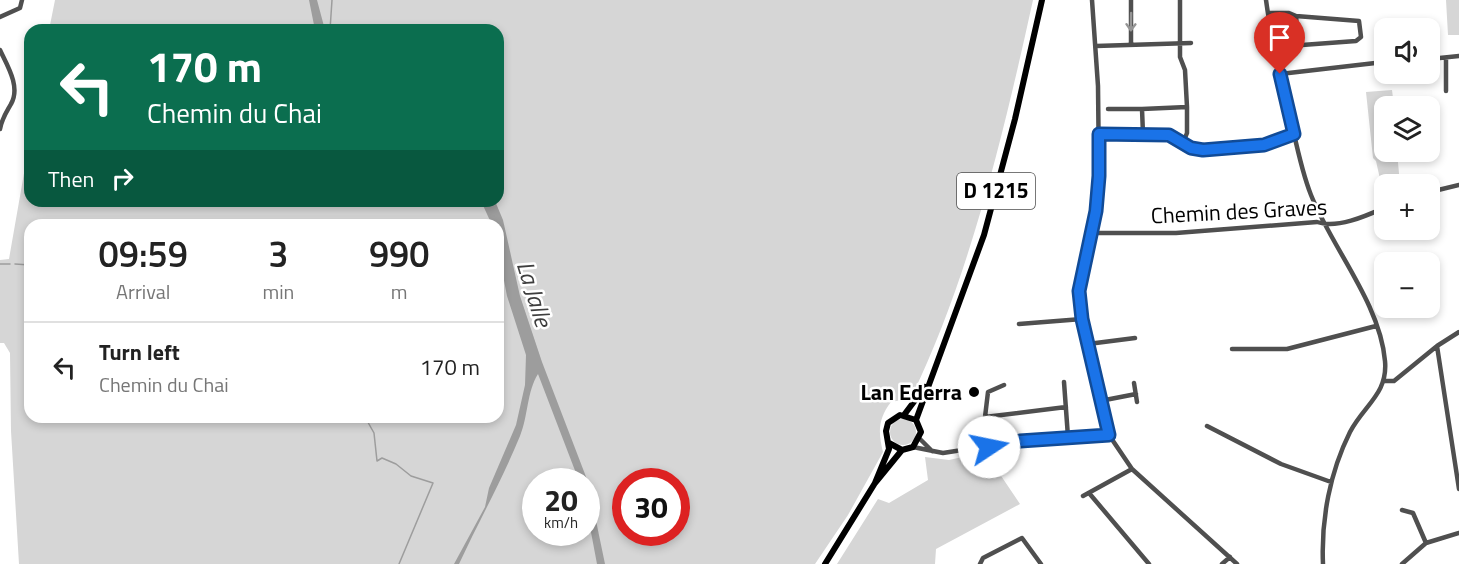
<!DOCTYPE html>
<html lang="en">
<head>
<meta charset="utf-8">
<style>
  :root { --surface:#fff; --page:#f2f2f2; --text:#222; --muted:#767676; --line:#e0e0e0 }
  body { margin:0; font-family:"Titillium Web",sans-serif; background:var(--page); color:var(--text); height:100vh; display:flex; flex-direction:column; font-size:22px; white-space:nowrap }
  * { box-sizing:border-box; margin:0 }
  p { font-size:20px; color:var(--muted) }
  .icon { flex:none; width:33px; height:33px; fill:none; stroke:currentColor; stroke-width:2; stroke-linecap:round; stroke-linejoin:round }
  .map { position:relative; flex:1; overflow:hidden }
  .side { position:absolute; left:24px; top:219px; width:480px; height:204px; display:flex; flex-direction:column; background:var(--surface); border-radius:18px; box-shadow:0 3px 9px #0003 }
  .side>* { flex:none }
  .top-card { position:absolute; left:24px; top:24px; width:480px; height:183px; border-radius:18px; box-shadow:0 3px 9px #0003; background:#0b6e4f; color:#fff; overflow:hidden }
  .fabs { position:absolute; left:1374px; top:18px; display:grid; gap:12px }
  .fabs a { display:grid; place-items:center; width:66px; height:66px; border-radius:12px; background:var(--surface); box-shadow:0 3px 9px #0003; font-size:30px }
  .speed { position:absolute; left:522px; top:468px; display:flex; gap:12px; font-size:30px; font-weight:700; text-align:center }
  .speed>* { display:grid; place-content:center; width:78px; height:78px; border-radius:50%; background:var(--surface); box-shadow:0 3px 9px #0003; line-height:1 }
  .speed small { font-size:15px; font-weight:400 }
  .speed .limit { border:9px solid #d22; background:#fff; color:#111 }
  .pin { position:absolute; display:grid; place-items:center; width:51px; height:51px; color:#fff; margin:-62px -26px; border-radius:50% 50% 50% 0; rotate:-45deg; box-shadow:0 0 6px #0007 }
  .pin .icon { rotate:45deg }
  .me { position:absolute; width:66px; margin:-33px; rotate:79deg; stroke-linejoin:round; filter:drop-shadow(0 0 4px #0008) }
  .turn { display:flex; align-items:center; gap:21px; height:126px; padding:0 24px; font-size:27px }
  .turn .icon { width:78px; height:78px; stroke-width:2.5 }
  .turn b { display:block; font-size:42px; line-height:51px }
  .then { display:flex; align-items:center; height:57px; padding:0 24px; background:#0003; gap:12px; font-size:22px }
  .eta { display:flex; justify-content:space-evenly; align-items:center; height:102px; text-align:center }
  .eta b { font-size:36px; font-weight:600; line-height:42px }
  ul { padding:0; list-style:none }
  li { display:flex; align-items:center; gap:18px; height:90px; padding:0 24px; border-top:2px solid var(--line) }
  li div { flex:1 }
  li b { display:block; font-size:22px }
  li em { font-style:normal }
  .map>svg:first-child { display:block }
</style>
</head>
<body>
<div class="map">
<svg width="1459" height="564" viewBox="0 0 1459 564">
  <rect width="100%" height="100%" fill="#fff"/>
  <!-- green -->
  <path fill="#d6d6d6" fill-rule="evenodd" d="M55,0h978c-29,132 -63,276 -122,398l-20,4c-13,17 -13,30 -8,50l-35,63 -33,49h-796l-8,-133 -1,-78 -6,-10h-4v-83l9,-1 21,-120v62h468v-171h-449zM30,225h468v192h-468zM536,482h50v50h-50zM626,482h50v50h-50z
    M1446,0h13v35h-11z
    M1392,90l2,16h-10v46h13l3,32h-16v13l-8,-36 -3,-3 -7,-66z
    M890 432a13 13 0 1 1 26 0a13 13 0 1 1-26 0Z
    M985,452l35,52 -84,45 -1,15h-98l41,-65 11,4 39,-23 -3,-23 24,3z"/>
  <!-- water -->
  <path fill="#9d9d9d" d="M309,0h8l8,30h-10z
    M481,201h14l8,19 17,76 22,66 46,120 17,82h-8l-10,-53 -1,-29 -7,-1 -41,-107c-11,17 -10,43 -18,62 -18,44 -41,85 -61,128h-5l31,-57 4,-19 27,-63 9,-40 1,-30 -19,-59 -9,-46v-25h-6z"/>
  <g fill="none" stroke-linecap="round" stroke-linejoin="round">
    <!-- stream -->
    <path stroke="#9d9d9d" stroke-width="1.5" d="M330,30l2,-30
      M0,264h10
      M15,264l15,1
      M365,417l9,16 3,28 5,-3 14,6 15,12 22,7 -34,81"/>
    <!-- minor -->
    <path stroke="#4f4f4f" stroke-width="4.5" d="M1092,0l6,86 1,90 -7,57 -13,58 3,28 18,82 9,34 23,34 105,95
      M1266,0c5,39 15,77 24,116 6,26 11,54 21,79 21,53 69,108 74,166 3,33 -21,44 -35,71 -20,40 -29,87 -27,132
      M1268,13h21l7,3 2,26 4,3 54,-4 5,-4 -2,-16 -63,-5
      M0,17l20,-9 2,-8
      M1131,44v-44
      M1096,46l95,-3
      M0,50c7,15 21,37 11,54 -5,9 -9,14 -11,25
      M1430,59l29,-3
      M1280,74l104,-12
      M1446,91v-33
      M1108,109h34l1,25
      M1142,109l45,-2 -2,-37 -5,-13v-57
      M1099,134l70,1 22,13 12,2 61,-5 30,-11
      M1183,143l4,-10v-26
      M1430,192l29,-7
      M1092,233h84l141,-11c20,7 49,-6 67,-14
      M1019,324l63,-5
      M1088,344l47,-6
      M1437,346l22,143
      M1232,349h55l89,-23
      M1385,381h9l43,-35 22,-14
      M1064,382l4,55
      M1134,383l3,19
      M1100,401l36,-7
      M985,417l81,-10
      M1207,426l74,38 50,18
      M920,439l12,12
      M913,447l30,6 77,-12 89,-6
      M989,447l-4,-30 3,-25 16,-7
      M1089,493l60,71
      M1083,496l49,-27
      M1402,510l11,3 13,30
      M980,564l3,-6 39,-20 19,26
      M1222,564l8,-7
      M1402,564l24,-21 33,-10"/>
    <!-- major -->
    <path stroke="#000" stroke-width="6" d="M904,415l21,-28
      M916,420l68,-185 31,-116 27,-119
      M875,483l14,-34 -3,-18 2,-8 12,-8 16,5 5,12 -8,15 -11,3 -13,-7
      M825,564l50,-81 27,-33"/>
  </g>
  <!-- one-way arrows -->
  <defs><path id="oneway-shaft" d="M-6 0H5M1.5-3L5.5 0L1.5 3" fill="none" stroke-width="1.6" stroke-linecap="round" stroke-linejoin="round" transform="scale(1.5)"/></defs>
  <use stroke="#959595" href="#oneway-shaft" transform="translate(1131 22) rotate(91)"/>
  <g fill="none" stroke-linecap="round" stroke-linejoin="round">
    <!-- route casing -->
    <g stroke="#114b97" stroke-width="15">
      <path id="route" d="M989,447l31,-6 89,-6 -27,-116 -3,-28 17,-80 3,-35v-42l70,1 22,13 12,2 61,-5 30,-11 -14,-60"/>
    </g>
    <!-- route -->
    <use href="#route" stroke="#1a73e8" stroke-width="10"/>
  </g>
  <!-- markers -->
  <circle fill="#000" stroke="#fff" stroke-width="2" cx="974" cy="392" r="6"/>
  <g text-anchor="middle" stroke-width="5" stroke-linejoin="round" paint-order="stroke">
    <!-- shield labels -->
    <rect fill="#fff" stroke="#4c4c4c" stroke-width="1.5" x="957" y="173" width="78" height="36" rx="4.5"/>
    <g font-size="21" font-weight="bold" fill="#000">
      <text x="996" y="198">D 1215</text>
    </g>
    <!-- street labels -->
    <g font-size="22" fill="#000" stroke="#fff">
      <text transform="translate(1239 211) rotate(-3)" y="8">Chemin des Graves</text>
    </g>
    <!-- poi labels -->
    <g font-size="22" font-weight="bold" fill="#000" stroke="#fff" text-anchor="end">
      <text x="962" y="400">Lan Ederra</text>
    </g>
    <!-- water labels -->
    <g font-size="24" font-style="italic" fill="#3e3e3e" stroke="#fff">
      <text transform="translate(534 294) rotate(73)" y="8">La Jalle</text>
    </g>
  </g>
</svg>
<div class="fabs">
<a><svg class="icon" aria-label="sound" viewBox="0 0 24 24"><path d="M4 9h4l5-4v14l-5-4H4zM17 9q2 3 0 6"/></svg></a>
<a><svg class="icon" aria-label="layers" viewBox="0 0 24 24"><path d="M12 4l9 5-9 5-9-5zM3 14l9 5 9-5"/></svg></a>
<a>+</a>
<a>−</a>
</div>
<div class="speed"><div>20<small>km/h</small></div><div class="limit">30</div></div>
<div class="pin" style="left:1280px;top:74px;background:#d93025"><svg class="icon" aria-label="arrive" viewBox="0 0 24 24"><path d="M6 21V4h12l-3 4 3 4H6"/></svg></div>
<svg class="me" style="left:989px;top:447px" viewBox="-20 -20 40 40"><circle r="19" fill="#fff"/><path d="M0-13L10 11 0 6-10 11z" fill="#1a73e8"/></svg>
<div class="top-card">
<div class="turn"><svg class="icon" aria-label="left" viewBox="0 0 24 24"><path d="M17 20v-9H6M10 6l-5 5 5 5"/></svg><div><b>170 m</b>Chemin du Chai</div></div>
<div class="then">Then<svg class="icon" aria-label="right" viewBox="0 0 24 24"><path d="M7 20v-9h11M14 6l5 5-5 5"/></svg></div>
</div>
<section class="side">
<div class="eta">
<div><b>09:59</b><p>Arrival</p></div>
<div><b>3</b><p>min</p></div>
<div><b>990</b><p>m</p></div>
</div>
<ul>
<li><svg class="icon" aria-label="left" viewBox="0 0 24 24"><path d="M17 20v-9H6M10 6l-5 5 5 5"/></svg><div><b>Turn left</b><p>Chemin du Chai</p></div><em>170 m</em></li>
</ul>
</section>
</div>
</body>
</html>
